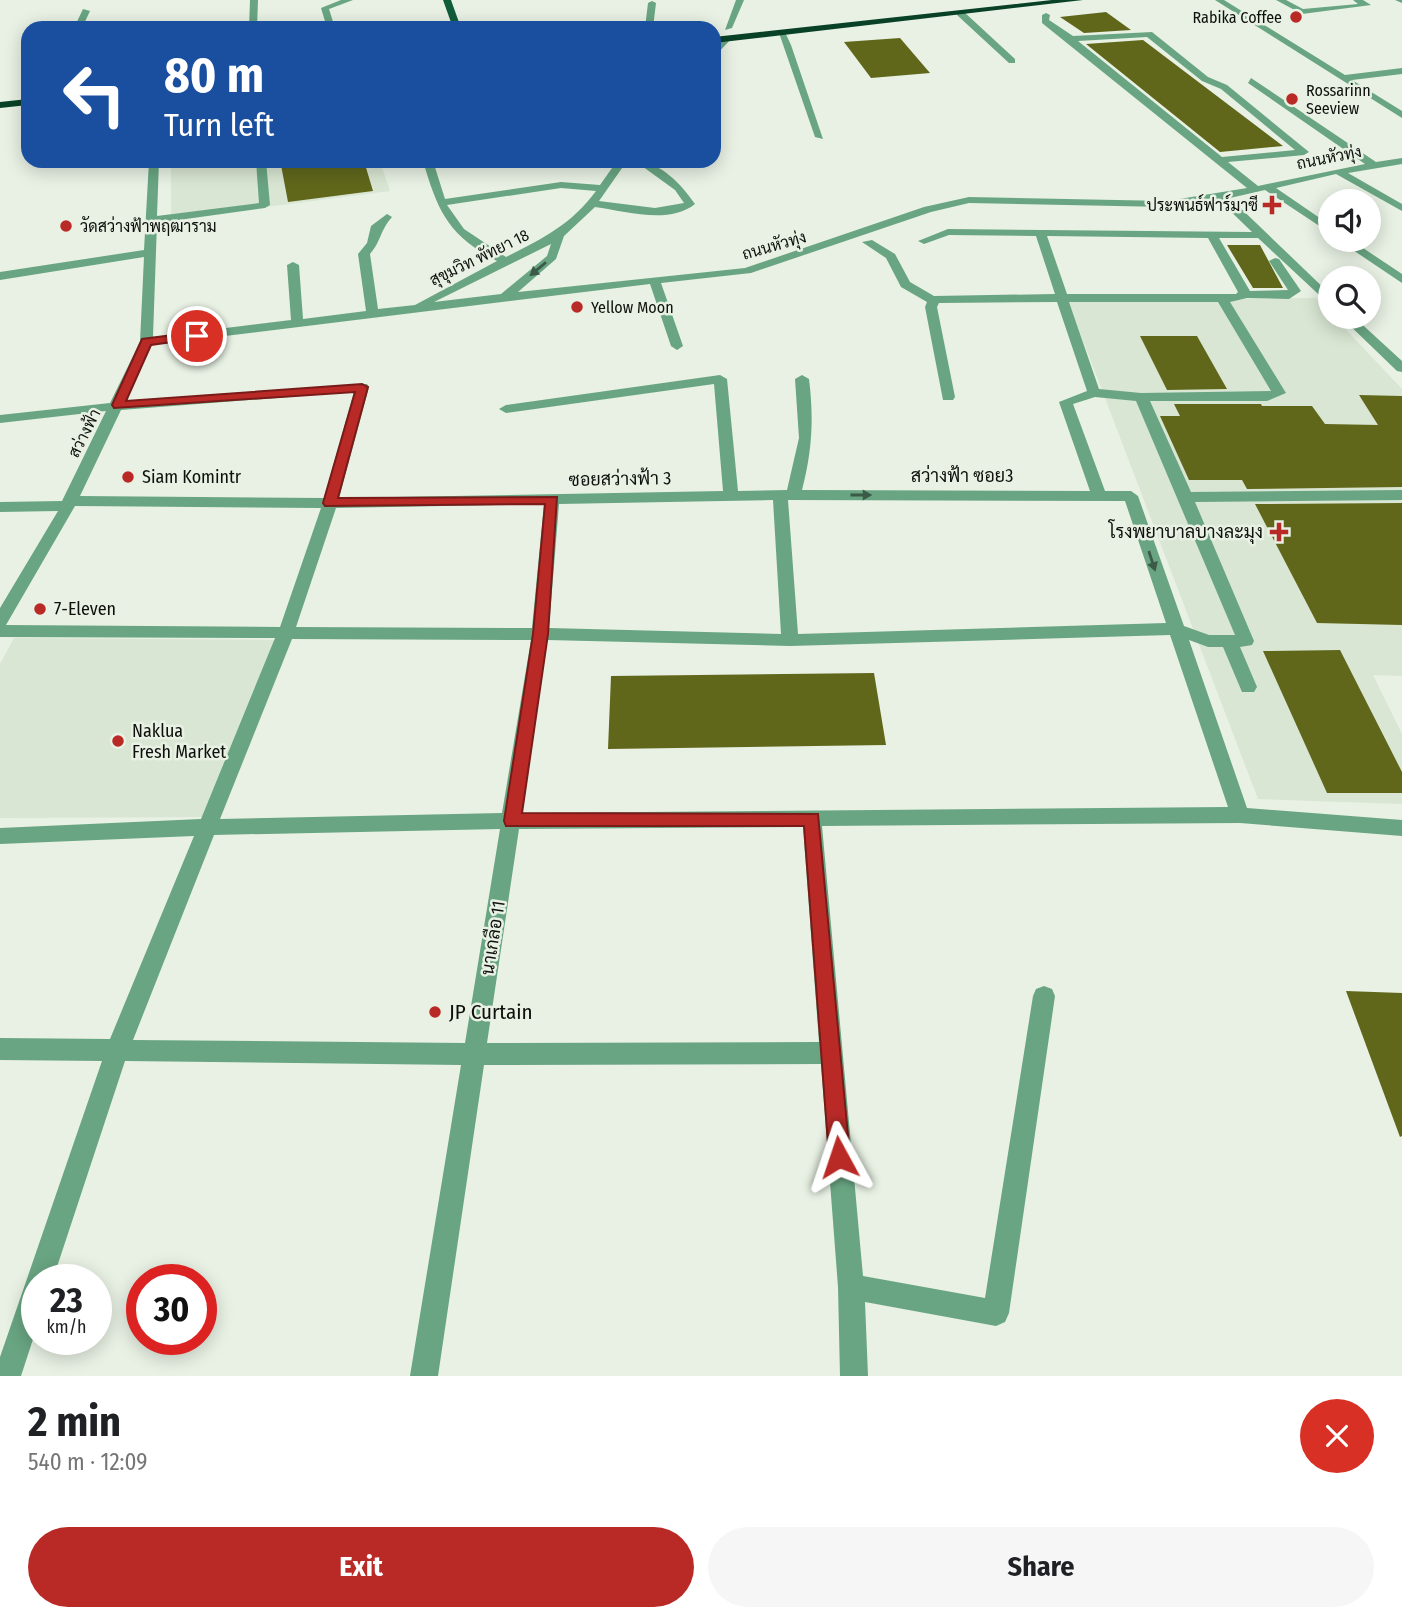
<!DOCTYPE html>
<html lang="en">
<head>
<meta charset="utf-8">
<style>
  :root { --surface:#fff; --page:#f6f6f6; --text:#202124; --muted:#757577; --accent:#b92a27 }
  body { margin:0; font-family:"Fira Sans Condensed",Sarabun,sans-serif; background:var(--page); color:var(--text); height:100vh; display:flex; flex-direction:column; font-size:26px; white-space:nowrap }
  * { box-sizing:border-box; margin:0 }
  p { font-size:23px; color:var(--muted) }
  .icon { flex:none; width:38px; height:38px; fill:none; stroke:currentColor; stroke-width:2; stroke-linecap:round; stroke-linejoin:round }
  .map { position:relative; height:1376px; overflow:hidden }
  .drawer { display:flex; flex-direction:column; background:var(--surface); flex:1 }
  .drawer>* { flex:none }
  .top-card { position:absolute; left:21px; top:21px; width:700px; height:147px; border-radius:21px; box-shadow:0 4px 18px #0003; background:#1a4fa0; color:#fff; overflow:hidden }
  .tools { position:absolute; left:1318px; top:189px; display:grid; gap:14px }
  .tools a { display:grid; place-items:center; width:63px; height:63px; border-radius:50%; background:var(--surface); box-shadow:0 4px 18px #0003; font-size:35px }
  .speed { position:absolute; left:21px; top:1264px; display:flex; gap:14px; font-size:35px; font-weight:700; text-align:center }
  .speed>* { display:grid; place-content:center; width:91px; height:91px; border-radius:50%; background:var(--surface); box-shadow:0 4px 18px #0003; line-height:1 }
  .speed small { font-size:18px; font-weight:400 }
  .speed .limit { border:10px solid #d22; background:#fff; color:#111 }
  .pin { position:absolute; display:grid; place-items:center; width:60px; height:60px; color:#fff; margin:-30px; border:4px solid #fff; border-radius:50%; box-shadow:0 2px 7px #0007 }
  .me { position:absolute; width:77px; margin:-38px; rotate:355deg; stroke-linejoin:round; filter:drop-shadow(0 0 5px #0008) }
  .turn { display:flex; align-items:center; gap:24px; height:147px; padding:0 28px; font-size:32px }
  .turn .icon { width:91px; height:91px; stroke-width:2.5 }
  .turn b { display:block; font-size:49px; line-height:60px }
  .round { display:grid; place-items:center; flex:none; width:74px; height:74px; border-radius:37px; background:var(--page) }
  .headline { display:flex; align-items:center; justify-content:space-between; height:119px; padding:0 28px }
  h1 { font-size:42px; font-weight:700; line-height:52px }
  .button { display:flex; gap:14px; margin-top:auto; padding:14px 28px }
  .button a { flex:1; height:80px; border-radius:42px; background:var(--accent); color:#fff; font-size:28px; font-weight:700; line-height:80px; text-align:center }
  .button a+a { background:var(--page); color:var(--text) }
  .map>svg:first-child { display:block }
</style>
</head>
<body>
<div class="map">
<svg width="1402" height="1376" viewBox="0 0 1402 1376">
  <rect width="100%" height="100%" fill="#e8f1e4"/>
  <!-- built -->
  <path fill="#d9e6d3" d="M171,161h209l10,30 -219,28z
    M1316,298l14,19h4l68,72v287l-29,-1 29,59v70l-144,-5 -190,-498z
    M14,638l260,2 -68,177 -206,1v-154z"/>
  <!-- building -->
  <path fill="#60671b" d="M1106,12l25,18 -47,3 -24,-16z
    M900,38l30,35 -59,5 -27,-36z
    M1143,40l140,106 -63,6 -134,-108z
    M314,161h50l9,30 -85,11 -7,-37z
    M1227,245h33l23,43h-30z
    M1140,336h57l30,53 -60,1z
    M1359,395l43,1v91l-155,2 -5,-9h-53l-29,-64h20l-6,-12h87l1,2h50l13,18 53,1z
    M1402,503v122l-85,-2 -62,-119z
    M1340,650l62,122v21h-75l-64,-142z
    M874,673l12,72 -278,4 3,-73z
    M1346,991l56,2v143l-2,1z"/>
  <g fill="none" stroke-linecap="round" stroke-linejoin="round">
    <!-- minor -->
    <path fill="#69a582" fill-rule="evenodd" d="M250,0h8l-1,28h-8z
      M341,0h12l-24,9 6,19h-8l-6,-20z
      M736,0h8l-12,28 -7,2z
      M1215,0h9l121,75 57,-7v6l-50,6 50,31v7z
      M1276,0h10l17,9 55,-5 -5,-4h10l8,5 -69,9z
      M1395,0h7v3z
      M652,1l4,2 -3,25h-8l3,-25z
      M83,9l7,2 -8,17h-8z
      M957,11h6l52,48v4h-6l-52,-48z
      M1046,13l4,2 -1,5 24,16 79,-4 56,45 19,8 82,67 -5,3 -76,7 30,24 107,-22 -117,-81 3,-5 125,84 26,-4v6l-54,9 54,31v7l-66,-37 -60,14 54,37v8l-65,-43 -35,8 100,96v11l-72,-67h-39l31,53 38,-1 -19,-29 6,-3 4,1 22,32 -12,8 -42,-1 -17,4 56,91 -19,8h-117l41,91 211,-2v10l-207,2 59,139 -2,4 -12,2 17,40 -3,5h-12l-19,-45h-15l-19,-7 58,168 155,12v16l-162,-13 -418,3 41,450 122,22 48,-302 3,-7 8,-3 8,3 3,7 -46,317 -4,9 -9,4 -131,-24 3,74h-28l-2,-89 -17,-223 -337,1 -46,311h-28l51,-311 -336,-4 -72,218h-16v48l-16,49h-21v-19l102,-296 -102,-1v-22l110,1 84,-203 -194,8v-16l201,-9 74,-181 -275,-1v-29l58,-97 -58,1v-10l62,-1 44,-90 -106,12v-8l110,-12 30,-61 4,-85 -144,23v-8l144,-22 5,-89h10l-2,55 102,-13 -3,-42h10l4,44 -5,3 -108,15 -4,114 138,-17 -4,-55 6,-3 6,3 4,54 63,-8 -8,-57 9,-11 4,-17 16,-12 5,3c-13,15 -10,23 -22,37l8,55 37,-4 82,-44c-49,-26 -59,-49 -74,-100h10l12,38 116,-17 39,3 17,-24h10l-28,40 56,7 29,-5 -9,-13 -40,-29c25,0 47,24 60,43 -26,21 -70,7 -100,3l-31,29 -8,23 -38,33 227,-24 179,-61 45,-10 198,4 80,-13 -205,-165v-8zM1147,37l55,44 19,8 74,61 -73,7 -144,-116zM561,188l35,3c-24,33 -54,48 -90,66l-42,-28 -17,-24zM1220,201l32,31 -304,-3 -30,12 6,3 25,-9 87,1 19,58 -121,2 -24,-14 -15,-28 -23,-14 -10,2 24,16 15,29 26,15 -2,5 18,93h10l2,-3 -18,-90 2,-4 118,-1 30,89 -28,11 31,89 -288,-1c10,-38 12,-71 7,-111l-7,-4 -7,4 4,59 -12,52 -49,1 -11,-112 -7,-4 -214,30 -7,4 7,4 208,-29 9,107 -384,7 30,-111 -2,-3 -243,17 27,-56 499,-61 21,62 6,4 6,-4 -22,-63 90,-10 180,-61 38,-9 198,4zM1047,236l161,2 30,54 -2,2h-169zM551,244l-4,12 -46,38 -67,8zM1069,302h149l53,89 -130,2 -42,-4zM354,392l-30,106 -244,-2 41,-86zM1095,397l41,4 99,234h-26l-25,-9 -46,-130 -7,-5h-26l-32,-87zM773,500l8,134 -232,-6 10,-124zM788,500l337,1 41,122 -368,11zM544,504l-12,124 -236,-1 40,-119zM75,506h1l245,2 -41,119 -274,-2zM1170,635l58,172 -706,6 25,-173 243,6zM292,639l239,1 -29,173 -282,6zM803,827l16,215 -332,1 32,-214zM500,829l-35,214 -332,-3 81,-205z
      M119,23h6l1,5h-8z
      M778,30h6l7,15 32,94 -8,-2z
      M725,36l7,2 -18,19v-8z
      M1338,240h13l51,34v9z
      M1341,317h13l48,44v11l-5,-1z"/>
    <!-- major -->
    <path fill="#115d3a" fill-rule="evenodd" d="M443,0h8l10,28h-8z"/>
    <!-- highway -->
    <path fill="#094127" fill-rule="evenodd" d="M1052,0h31l-369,43v-6z
      M28,99v6l-28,3v-6z"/>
  </g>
  <!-- one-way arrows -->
  <defs><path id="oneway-solid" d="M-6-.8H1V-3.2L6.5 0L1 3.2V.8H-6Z" transform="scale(1.75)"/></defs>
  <g fill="#3b5a47">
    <use href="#oneway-solid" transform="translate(538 269) rotate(140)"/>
    <use href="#oneway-solid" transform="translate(861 495)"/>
    <use href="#oneway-solid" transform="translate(1152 561) rotate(72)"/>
  </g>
  <!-- route -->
  <path fill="#b92a27" stroke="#781b19" stroke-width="2" d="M197,332l4,1v5l-50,7 -25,56 236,-17 6,3 -30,111 219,-1 -9,137 -26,179 296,1 32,343 -3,8 -8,3 -7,-3 -3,-8 -25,-331h-298l-2,-5 29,-187 12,-130 -220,2 -2,-3 32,-111 -241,16 -2,-3 30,-66z"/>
  <!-- markers -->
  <g fill="#b92a27" stroke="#e8f1e4" stroke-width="2.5">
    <circle cx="1296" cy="17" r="7"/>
    <circle cx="1292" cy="99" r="7"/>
    <path d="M1268.5 194.5h7v7h7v7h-7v7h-7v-7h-7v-7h7z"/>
    <circle cx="66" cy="226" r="7"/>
    <circle cx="577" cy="307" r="7"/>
    <circle cx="128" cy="477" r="7"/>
    <path d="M1275.5 521.5h7v7h7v7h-7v7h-7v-7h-7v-7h7z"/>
    <circle cx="40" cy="609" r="7"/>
    <circle cx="118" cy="741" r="7"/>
    <circle cx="435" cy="1012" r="7"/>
  </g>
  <g text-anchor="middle" stroke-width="5" stroke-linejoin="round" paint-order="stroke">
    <!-- far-poi labels -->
    <g font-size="16" fill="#0d100c" stroke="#e8f1e4" text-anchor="start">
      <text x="1282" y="23" text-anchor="end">Rabika Coffee</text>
      <text x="1306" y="96">Rossarinn<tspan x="1306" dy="18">Seeview</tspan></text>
      <text x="1258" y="211" text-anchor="end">ประพนธ์ฟาร์มาซี</text>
      <text x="80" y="232">วัดสว่างฟ้าพฤฒาราม</text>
      <text x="591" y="313">Yellow Moon</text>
    </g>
    <!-- far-street labels -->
    <g font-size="16" fill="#0d100c" stroke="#e8f1e4">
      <text transform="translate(1329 157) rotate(-11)" y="6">ถนนหัวทุ่ง</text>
      <text transform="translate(774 245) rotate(-16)" y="6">ถนนหัวทุ่ง</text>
      <text transform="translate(479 257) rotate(-26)" y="6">สุขุมวิท พัทยา 18</text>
      <text transform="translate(84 433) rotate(-63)" y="6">สว่างฟ้า</text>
    </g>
    <!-- street labels -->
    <g font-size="18" fill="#0d100c" stroke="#e8f1e4">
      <text x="962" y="482">สว่างฟ้า ซอย3</text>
      <text transform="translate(620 479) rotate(-1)" y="6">ซอยสว่างฟ้า 3</text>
      <text transform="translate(493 938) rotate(-81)" y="6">นาเกลือ 11</text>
    </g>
    <!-- poi labels -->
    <g font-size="18" fill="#0d100c" stroke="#e8f1e4" text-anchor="start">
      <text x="142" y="483">Siam Komintr</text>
      <text x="1263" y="538" text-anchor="end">โรงพยาบาลบางละมุง</text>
      <text x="54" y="615">7-Eleven</text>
      <text x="132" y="737">Naklua<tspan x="132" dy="21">Fresh Market</tspan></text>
    </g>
    <!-- near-poi labels -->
    <g font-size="21" fill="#0d100c" stroke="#e8f1e4" text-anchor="start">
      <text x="449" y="1019">JP Curtain</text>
    </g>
  </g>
</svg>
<div class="tools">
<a><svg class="icon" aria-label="sound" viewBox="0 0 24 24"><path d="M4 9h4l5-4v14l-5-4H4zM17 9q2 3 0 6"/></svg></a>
<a><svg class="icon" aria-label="search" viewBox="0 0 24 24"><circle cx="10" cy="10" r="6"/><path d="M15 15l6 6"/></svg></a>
</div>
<div class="speed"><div>23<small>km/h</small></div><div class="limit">30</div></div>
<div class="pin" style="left:197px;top:336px;background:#d93025"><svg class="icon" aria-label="arrive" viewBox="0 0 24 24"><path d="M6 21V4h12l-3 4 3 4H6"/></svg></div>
<svg class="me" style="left:839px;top:1157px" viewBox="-20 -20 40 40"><path d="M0-17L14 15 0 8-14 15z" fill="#b92a27" stroke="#fff" stroke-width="4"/></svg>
<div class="top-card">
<div class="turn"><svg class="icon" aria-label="left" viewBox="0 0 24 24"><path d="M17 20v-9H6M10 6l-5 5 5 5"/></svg><div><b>80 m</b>Turn left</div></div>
</div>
</div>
<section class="drawer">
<div class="headline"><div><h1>2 min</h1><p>540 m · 12:09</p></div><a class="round" style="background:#d93025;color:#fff"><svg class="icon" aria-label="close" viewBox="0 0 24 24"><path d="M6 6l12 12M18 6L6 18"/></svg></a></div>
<div class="button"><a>Exit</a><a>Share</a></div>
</section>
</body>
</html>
